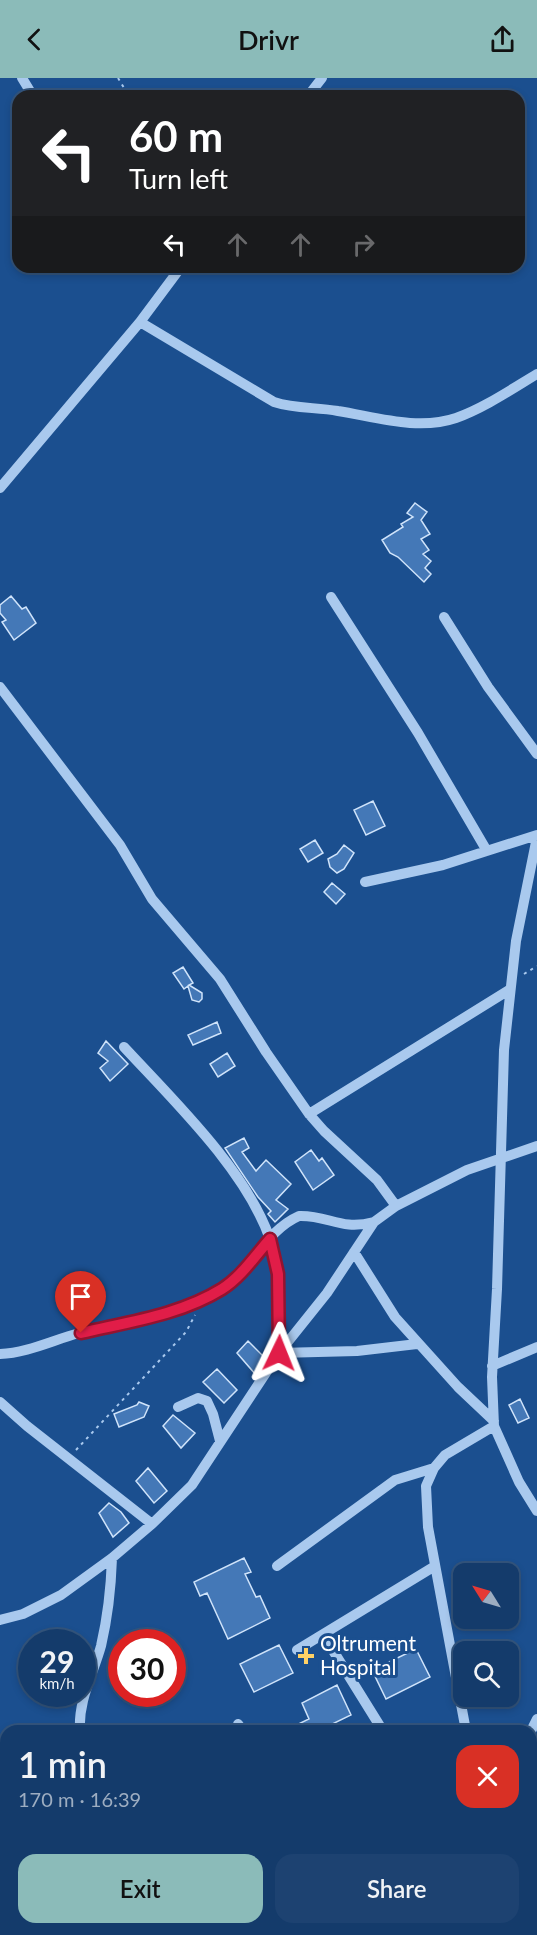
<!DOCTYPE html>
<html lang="en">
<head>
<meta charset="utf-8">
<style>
  :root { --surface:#143b6b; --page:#1d4271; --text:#f1f3f6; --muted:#9dadc1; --line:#33557e; --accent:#8bbbb9 }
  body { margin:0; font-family:Lato,sans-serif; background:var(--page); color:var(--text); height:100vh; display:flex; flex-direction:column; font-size:22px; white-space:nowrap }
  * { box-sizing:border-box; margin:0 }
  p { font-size:20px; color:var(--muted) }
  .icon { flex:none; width:33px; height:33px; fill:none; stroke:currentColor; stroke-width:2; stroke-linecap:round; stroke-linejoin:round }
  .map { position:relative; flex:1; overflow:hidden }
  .sheet { position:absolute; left:0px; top:1647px; width:537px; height:210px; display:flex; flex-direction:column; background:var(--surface); border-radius:18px 18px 0 0; box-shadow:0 3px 9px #0003,0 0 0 2px var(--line) }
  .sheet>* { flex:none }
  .banner { position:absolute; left:12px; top:12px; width:513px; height:183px; border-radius:18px; box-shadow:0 3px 9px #0003,0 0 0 2px var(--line); background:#202124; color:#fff; overflow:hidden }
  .needle { width:39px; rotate:307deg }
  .buttons { position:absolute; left:453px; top:1485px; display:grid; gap:12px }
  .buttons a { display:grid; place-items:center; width:66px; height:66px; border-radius:12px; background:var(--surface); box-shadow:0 3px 9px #0003,0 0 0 2px var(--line); font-size:30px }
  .speed { position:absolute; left:18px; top:1551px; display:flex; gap:12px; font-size:30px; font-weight:700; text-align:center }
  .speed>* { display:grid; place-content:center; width:78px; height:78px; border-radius:50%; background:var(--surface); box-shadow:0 3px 9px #0003,0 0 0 2px var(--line); line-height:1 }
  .speed small { font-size:15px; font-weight:400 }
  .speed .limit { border:9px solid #d22; background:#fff; color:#111 }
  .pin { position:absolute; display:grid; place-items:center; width:51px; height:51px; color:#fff; margin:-62px -26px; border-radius:50% 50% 50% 0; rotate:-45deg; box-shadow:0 0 6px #0007 }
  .pin .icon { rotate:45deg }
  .me { position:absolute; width:66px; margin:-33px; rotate:2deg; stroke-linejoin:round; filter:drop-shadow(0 0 4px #0008) }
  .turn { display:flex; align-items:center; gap:21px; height:126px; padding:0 18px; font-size:27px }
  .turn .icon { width:78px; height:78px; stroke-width:2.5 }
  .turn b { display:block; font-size:42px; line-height:51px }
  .lanes { display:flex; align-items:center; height:57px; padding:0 18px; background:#0003; justify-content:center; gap:30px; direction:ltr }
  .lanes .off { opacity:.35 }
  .round { display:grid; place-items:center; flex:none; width:63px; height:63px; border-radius:18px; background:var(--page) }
  .overview { display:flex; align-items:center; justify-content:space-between; height:102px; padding:0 18px }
  h1 { font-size:36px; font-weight:600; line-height:45px }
  .cta { display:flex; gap:12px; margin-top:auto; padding:12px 18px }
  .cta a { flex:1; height:69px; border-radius:18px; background:var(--accent); color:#111; font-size:24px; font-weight:600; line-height:69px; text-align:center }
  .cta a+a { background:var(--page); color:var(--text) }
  header { display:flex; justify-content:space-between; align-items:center; height:78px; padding:0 18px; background:var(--accent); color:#111; font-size:27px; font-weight:600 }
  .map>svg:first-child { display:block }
</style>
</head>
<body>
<header><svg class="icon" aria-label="back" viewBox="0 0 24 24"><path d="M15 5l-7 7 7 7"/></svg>Drivr<svg class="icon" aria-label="share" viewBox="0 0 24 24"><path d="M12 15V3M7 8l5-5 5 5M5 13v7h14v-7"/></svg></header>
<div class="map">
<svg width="537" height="1857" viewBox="0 0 537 1857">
  <rect width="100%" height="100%" fill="#1b4f8f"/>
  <!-- building -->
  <path fill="#4478b7" stroke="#cfe3fa" stroke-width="1.5" d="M415,425l12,9 -6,8 9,14 -9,5 8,11 -6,4 8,7 -6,7 6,6 -7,8 -26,-25 -8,-4 -8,-13 21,-13 -2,-3 12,-7 -6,-4z
    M11,518l11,13 4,-2 10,16 -22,17 -12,-18 4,-2 -6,-7v-8z
    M373,723l12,25 -19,9 -12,-25z
    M315,762l8,13 -15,9 -8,-13z
    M344,767l10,8 -10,16 -7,4 -7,-6 -2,-8 9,-5z
    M332,805l13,11 -9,10 -12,-12z
    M183,889l10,16 -4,2 13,8v6l-3,3 -7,-2 -4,-14 -4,3 -11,-16z
    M217,944l4,11 -28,12 -5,-10z
    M106,963l22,23 -18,17 -10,-13 8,-7 -10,-8z
    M227,975l8,13 -17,11 -8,-13z
    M244,1060l5,10 -7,4 14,19 10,-11 25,24 -15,16 12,9 -13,13 -7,-8 3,-3 -13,-14 -33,-49z
    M311,1072l8,11 3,-3 12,17 -21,15 -18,-28z
    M248,1263l18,18 -10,16 -19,-22z
    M217,1291l20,21 -13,13 -21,-21z
    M520,1321l9,19 -11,5 -9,-18z
    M139,1324l10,4 -5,11 -25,10 -5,-13 23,-9z
    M173,1337l22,18 -14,15 -18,-22z
    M148,1390l19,23 -13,12 -18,-22z
    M109,1425l12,9 8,11 -16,14 -14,-24z
    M244,1480l7,14 -6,2 11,23 4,-1 10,22 -42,21 -21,-46 -7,3 -6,-14z
    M279,1567l14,28 -39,19 -14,-28z
    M416,1571l14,28 -44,22 -14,-29z
    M337,1607l14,30 -33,16h-34l25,-12 -7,-16z"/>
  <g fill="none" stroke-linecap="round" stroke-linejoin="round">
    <!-- path -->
    <path stroke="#a9c9ee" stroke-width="2" stroke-dasharray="3 4.5" stroke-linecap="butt" d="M118,0l11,18
      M524,896l13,-8
      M76,1372l110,-118 9,-17"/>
    <!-- minor -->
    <path stroke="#a9c9ee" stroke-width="10" d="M22,0l11,18
      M308,18l14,-18
      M140,244l134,80c21,7 42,5 64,9 38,6 80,20 118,7 28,-10 56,-29 81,-44
      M0,410l140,-166 41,-55
      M331,519l87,136 69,118
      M444,539l44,70 49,67
      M0,609l120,158 32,54 68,80 46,73 43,62 15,17 53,49 19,26
      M537,759l-21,104 -12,109 -7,239 -5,88 2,49 25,56 18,29
      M365,804l78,-17 94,-30
      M124,969c50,54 122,123 146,192 12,37 11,76 9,114l78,-2 60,-7
      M309,1036l200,-124
      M354,1174l41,65 63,70 36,34
      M0,1276c27,-1 53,-14 79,-21 48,-13 102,-16 144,-45 28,-20 44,-58 76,-72 30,-1 41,15 75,6
      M492,1288l45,-19
      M0,1324l27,24 125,98
      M178,1329l20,-9 9,3 6,13 7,27
      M277,1488l118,-86 39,-12
      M0,1542l23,-6 38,-19 51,-37 40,-34 40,-39 87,-132 48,-60 47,-71 22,-16 71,-36 70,-24
      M324,1558l59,95
      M297,1572l138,-84
      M238,1646l5,7
      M80,1653c-2,-31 13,-56 21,-85 7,-30 10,-58 11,-88
      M466,1653l-38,-204 -2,-41 8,-18 11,-13 49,-29
      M531,1653l6,-12
      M0,1737l6,-6
      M380,1851l2,6
      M499,1851v6"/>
  </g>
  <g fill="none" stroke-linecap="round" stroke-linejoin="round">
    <!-- route casing -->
    <g stroke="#92132f" stroke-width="15">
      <path id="route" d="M81,1255c47,-11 99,-18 141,-44 19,-12 33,-33 48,-50l8,35 1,79"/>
    </g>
    <!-- route -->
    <use href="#route" stroke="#e11d48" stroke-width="10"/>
  </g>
  <!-- markers -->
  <path fill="#ffd166" stroke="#1b4f8f" stroke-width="2" d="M303 1569h6v6h6v6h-6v6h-6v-6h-6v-6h6z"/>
  <g text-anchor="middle" stroke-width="6" stroke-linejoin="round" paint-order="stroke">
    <!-- poi labels -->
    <g font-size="21" fill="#fff" stroke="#1b4f8f" text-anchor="start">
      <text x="320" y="1573">Oltrument<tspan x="320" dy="24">Hospital</tspan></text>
    </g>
  </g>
</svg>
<div class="buttons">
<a><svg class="needle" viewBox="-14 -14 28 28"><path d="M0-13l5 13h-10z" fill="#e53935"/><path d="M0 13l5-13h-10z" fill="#9dadc1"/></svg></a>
<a><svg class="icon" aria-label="search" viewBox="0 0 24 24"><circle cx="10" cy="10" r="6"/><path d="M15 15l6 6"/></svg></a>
</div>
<div class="speed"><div>29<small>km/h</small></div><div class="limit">30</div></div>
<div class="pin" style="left:81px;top:1255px;background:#d93025"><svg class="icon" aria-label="arrive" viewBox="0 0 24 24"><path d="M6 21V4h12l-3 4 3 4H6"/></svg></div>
<svg class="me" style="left:279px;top:1275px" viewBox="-20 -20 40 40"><path d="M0-17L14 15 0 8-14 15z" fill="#e11d48" stroke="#fff" stroke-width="4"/></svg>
<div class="banner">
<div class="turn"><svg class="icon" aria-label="left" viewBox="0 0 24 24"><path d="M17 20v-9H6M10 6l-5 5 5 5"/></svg><div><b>60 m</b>Turn left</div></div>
<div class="lanes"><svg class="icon" aria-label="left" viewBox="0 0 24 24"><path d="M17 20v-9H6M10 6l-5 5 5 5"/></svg><svg class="icon off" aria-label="ahead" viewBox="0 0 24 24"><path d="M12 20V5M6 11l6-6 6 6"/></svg><svg class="icon off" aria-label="ahead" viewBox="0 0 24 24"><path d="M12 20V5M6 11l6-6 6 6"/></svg><svg class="icon off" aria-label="right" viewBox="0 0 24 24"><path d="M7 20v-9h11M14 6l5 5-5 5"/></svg></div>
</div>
<section class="sheet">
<div class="overview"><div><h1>1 min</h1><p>170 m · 16:39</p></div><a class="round" style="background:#d93025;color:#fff"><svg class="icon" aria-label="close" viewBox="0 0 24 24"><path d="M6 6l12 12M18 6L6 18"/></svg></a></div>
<div class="cta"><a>Exit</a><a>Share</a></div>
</section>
</div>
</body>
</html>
